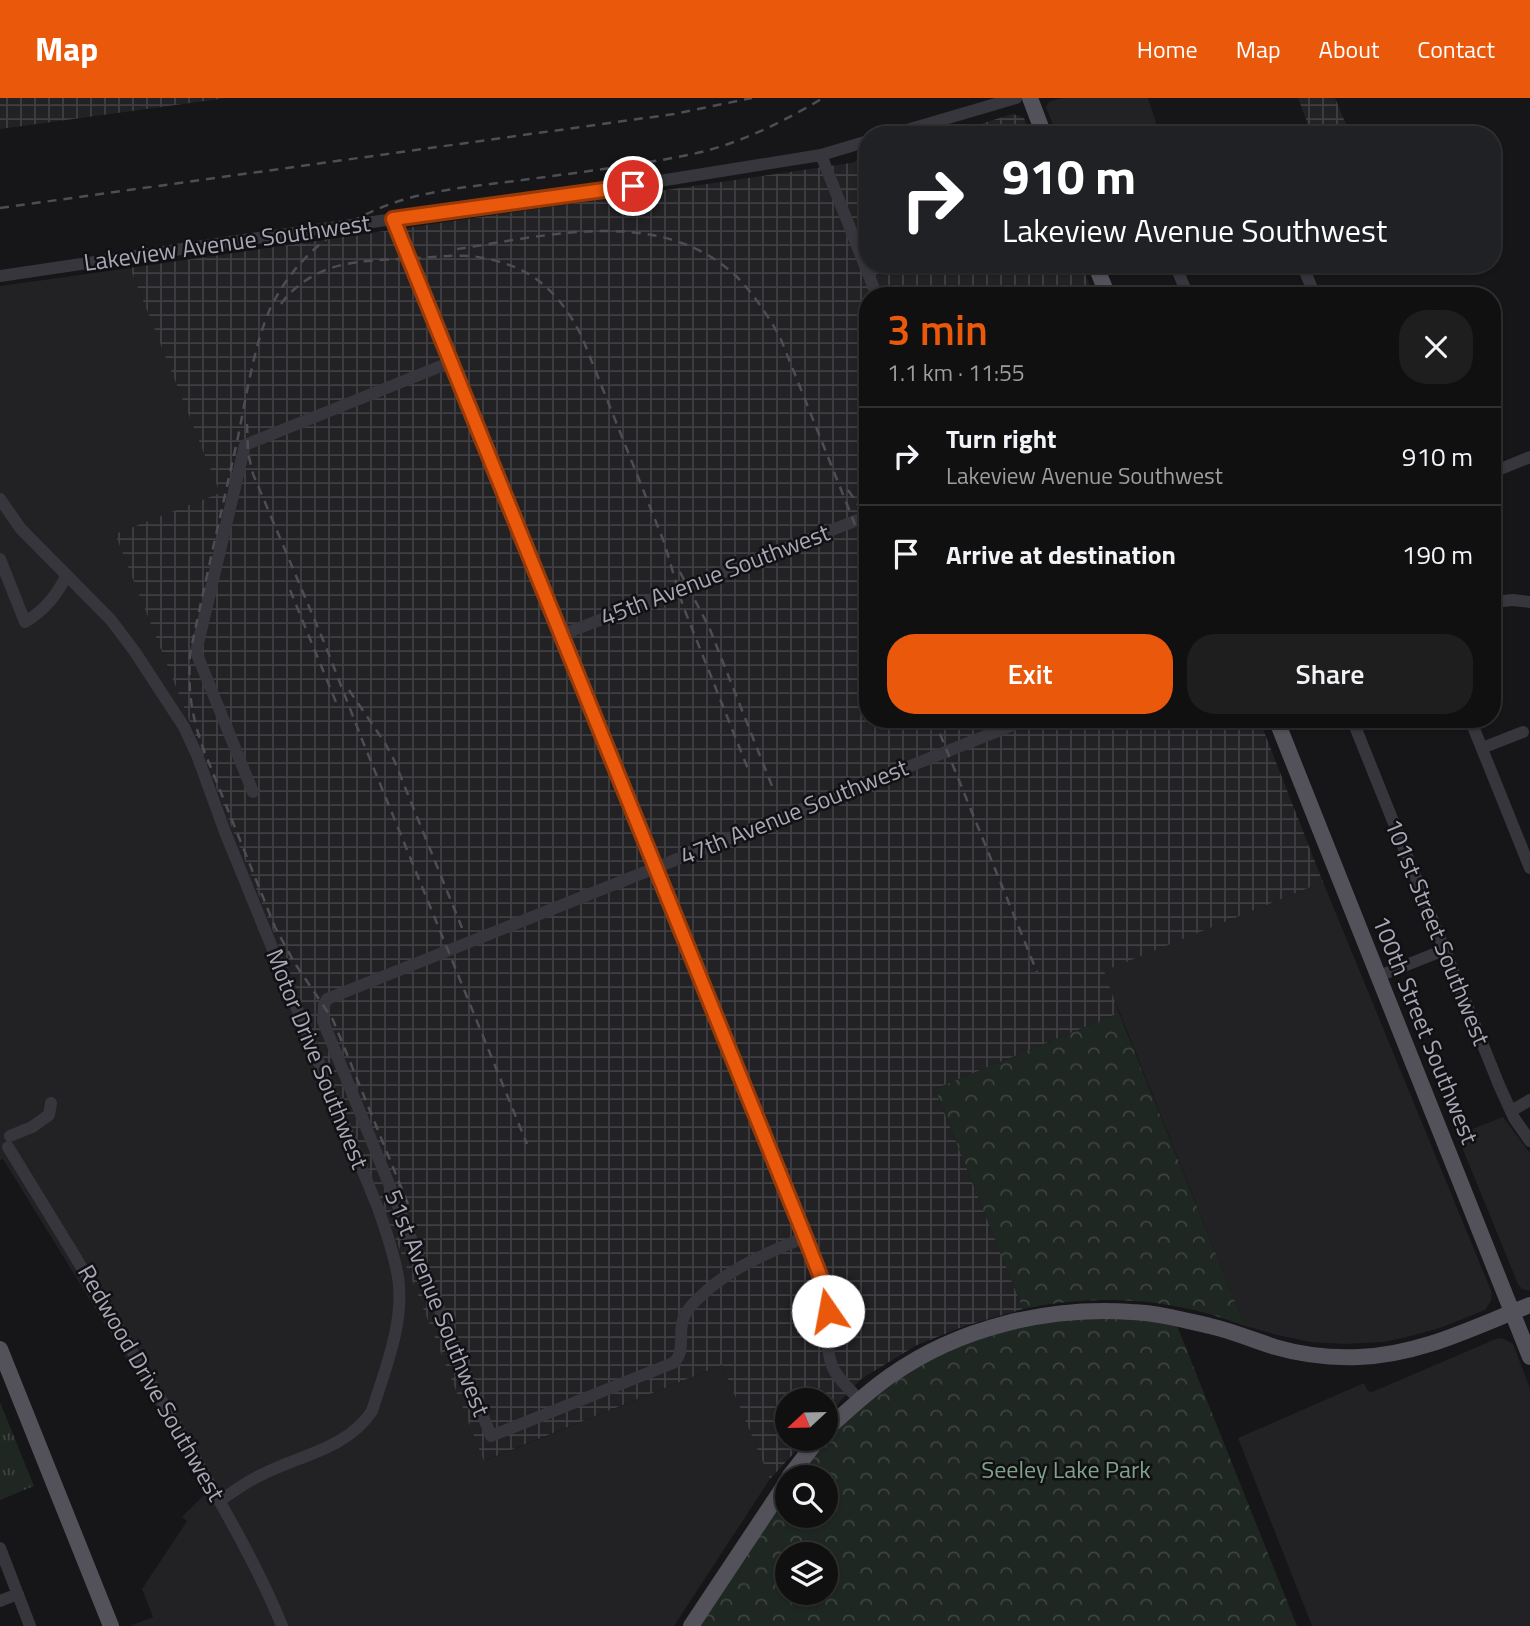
<!DOCTYPE html>
<html lang="en">
<head>
<meta charset="utf-8">
<style>
  :root { --surface:#101011; --page:#1e1e1f; --text:#f1f3f6; --muted:#9c9d9f; --line:#303031; --accent:#ea580c }
  body { margin:0; font-family:"Titillium Web",sans-serif; background:var(--page); color:var(--text); height:100vh; display:flex; flex-direction:column; font-size:26px; white-space:nowrap }
  * { box-sizing:border-box; margin:0 }
  p { font-size:23px; color:var(--muted) }
  .icon { flex:none; width:38px; height:38px; fill:none; stroke:currentColor; stroke-width:2; stroke-linecap:round; stroke-linejoin:round }
  .map { position:relative; flex:1; overflow:hidden }
  .details { position:absolute; left:859px; top:189px; width:642px; height:441px; display:flex; flex-direction:column; background:var(--surface); border-radius:28px; box-shadow:0 2px 5px #0004,0 0 0 2px var(--line) }
  .details>* { flex:none }
  .top-card { position:absolute; left:859px; top:28px; width:642px; height:147px; border-radius:28px; box-shadow:0 2px 5px #0004,0 0 0 2px var(--line); background:#202124; color:#fff; overflow:hidden }
  .needle { width:46px; rotate:248deg }
  .fabs { position:absolute; left:775px; top:1290px; display:grid; gap:14px }
  .fabs a { display:grid; place-items:center; width:63px; height:63px; border-radius:50%; background:var(--surface); box-shadow:0 2px 5px #0004,0 0 0 2px var(--line); font-size:35px }
  .pin { position:absolute; display:grid; place-items:center; width:60px; height:60px; color:#fff; margin:-30px; border:4px solid #fff; border-radius:50%; box-shadow:0 2px 7px #0007 }
  .me { position:absolute; width:77px; margin:-38px; rotate:348deg; stroke-linejoin:round; filter:drop-shadow(0 0 5px #0008) }
  .turn { display:flex; align-items:center; gap:24px; height:147px; padding:0 28px; font-size:32px }
  .turn .icon { width:91px; height:91px; stroke-width:2.5 }
  .turn b { display:block; font-size:49px; line-height:60px }
  .round { display:grid; place-items:center; flex:none; width:74px; height:74px; border-radius:28px; background:var(--page) }
  .headline { display:flex; align-items:center; justify-content:space-between; height:119px; padding:0 28px }
  h1 { font-size:42px; font-weight:600; line-height:52px; color:var(--accent) }
  .action { display:flex; gap:14px; margin-top:auto; padding:14px 28px }
  .action a { flex:1; height:80px; border-radius:28px; background:var(--accent); color:#fff; font-size:28px; font-weight:600; line-height:80px; text-align:center }
  .action a+a { background:var(--page); color:var(--text) }
  ul { padding:0; list-style:none }
  li { display:flex; align-items:center; gap:21px; height:98px; padding:0 28px; border-top:2px solid var(--line) }
  li div { flex:1 }
  li b { display:block; font-size:26px }
  li em { font-style:normal }
  header { display:flex; align-items:center; gap:42px; box-sizing:border-box; height:98px; padding:0 35px; background:var(--accent); color:#fff }
  header strong { font-size:33px }
  nav { display:flex; gap:38px; margin-inline-start:auto; font-size:24px }
  .map>svg:first-child { display:block }
</style>
</head>
<body>
<header>
<strong>Map</strong>
<nav><a>Home</a><a>Map</a><a>About</a><a>Contact</a></nav>
</header>
<div class="map">
<svg width="1530" height="1528" viewBox="0 0 1530 1528">
  <defs>
    <pattern id="industrial-grid" width="8" height="8" patternUnits="userSpaceOnUse" patternTransform="scale(1.75)"><rect width="8" height="8" fill="#222124"/><path d="M0 4h8M4 0v8" fill="none" stroke="#3f3e42"/></pattern>
    <pattern id="grass-tufts" width="24" height="20" patternUnits="userSpaceOnUse" patternTransform="scale(1.75)"><rect width="24" height="20" fill="#1f2722"/><path d="M3 7l-1-3M5 7V3M7 7l1-3M15 17l-1-3M17 17v-4M19 17l1-3" fill="none" stroke="#3d4440"/></pattern>
    <pattern id="park-crowns" width="20" height="18" patternUnits="userSpaceOnUse" patternTransform="scale(1.75)"><rect width="20" height="18" fill="#1f2722"/><path d="M2 6a3 3 0 1 1 6 0M12 15a3 3 0 1 1 6 0" fill="none" stroke="#3d4440"/></pattern>
  </defs>
  <rect width="100%" height="100%" fill="#161517"/>
  <!-- built -->
  <path fill="#222124" d="M1061,0h87l12,37h-103l-11,-28 3,-5z
    M130,170l91,225 -106,41 370,927 237,-96 48,114 -96,147h-544l23,-9 -11,-28 45,-68 -5,-4 26,-26 -205,-332 -3,1v-874z
    M1323,784l169,411 -1,8 -6,9 -45,18 -37,10 -19,4 -39,2 -35,-2 -33,-7 -32,-9 -142,-355z
    M1503,1019l27,36v138l-8,-2 -4,-5 -61,-149z
    M1498,1240l6,1 9,5 17,44v238h-218l-74,-188 126,-55 4,8 4,1z"/>
  <!-- industrial -->
  <path fill="url(#industrial-grid)" d="M0,0h227l-227,31z
    M1298,0h37l12,29 -21,8h-14z
    M1013,16l11,4 7,17h-87z
    M868,60v106h213l13,32h-226v423h391l64,163 -219,89 15,42 -184,76 88,220 -58,17 -48,19 -56,34 -35,38v-17h-38v38l19,1 -37,40 -48,-114 -238,96 -369,-927 105,-41 -90,-225 721,-105z"/>
  <!-- grass -->
  <path fill="url(#grass-tufts)" d="M0,1304l34,84 -34,14z"/>
  <!-- park -->
  <path fill="url(#park-crowns)" fill-rule="evenodd" d="M1119,915l126,313c-72,-28 -146,-33 -222,-17l-88,-220z
    M1030,1220h144l123,308h-600l90,-146 1,36h38v-39h-37l37,-47 66,-55zM788,1456h38v38h-38z"/>
  <g fill="none" stroke-linecap="round" stroke-linejoin="round">
    <!-- minor -->
    <path stroke="#37363c" stroke-width="12" d="M890,37l126,-37
      M821,57l56,141
      M393,121l432,1069c5,24 -2,62 9,82 6,11 16,20 25,29
      M1175,166l13,32
      M1302,166l13,32
      M0,178l236,-35 374,-52 211,-34 47,-14
      M1493,374l37,-15
      M0,401l21,30 90,91 24,32 49,75 13,28 28,77 153,376c8,23 16,45 20,69 7,45 -13,92 -26,134 -25,38 -72,44 -111,64 -15,7 -28,17 -42,26
      M0,461l25,63c20,-12 31,-26 42,-47
      M1493,504l20,-2 17,2
      M561,537l307,-119
      M1352,621l147,366 15,33 16,23
      M1470,621l60,149
      M1482,650l41,-16
      M253,694l-57,-140 49,-207 206,-83
      M1379,878l65,-26
      M1511,1013l19,-11
      M10,1038l22,-9 17,-12 2,-12
      M8,1049c60,98 121,196 178,296 34,59 70,119 96,183
      M805,1139c-37,16 -74,30 -104,59 -7,6 -13,12 -17,21 -7,14 3,35 -11,46l-182,73 -168,-415 1,-16 3,-6 701,-280
      M0,1450l30,78
      M0,1503l18,-7"/>
    <!-- major -->
    <path stroke="#53525b" stroke-width="16" d="M1030,0l14,37
      M1095,166l13,32
      M1276,621l254,638
      M0,1251l111,277
      M826,1332c21,-19 41,-38 64,-54 69,-49 159,-70 242,-64 26,1 52,8 78,14 22,5 43,14 65,21 27,8 56,11 84,10 61,-2 115,-30 171,-52
      M789,1379l30,-39
      M691,1528l97,-146"/>
    <!-- rail -->
    <path stroke="#4d4d55" stroke-width="2.5" stroke-dasharray="9 7" stroke-linecap="butt" d="M0,110l674,-94 78,-16
      M457,151c90,-13 203,-44 279,27 18,18 32,40 44,61l88,220
      M281,206c11,-16 29,-28 47,-35 28,-10 60,-9 90,-11 17,-1 35,-3 53,-2 16,2 32,6 46,12 31,14 50,39 65,69l82,205 19,64 67,168
      M247,326l1,29 5,21 73,173 37,95 164,402
      M848,392l20,29
      M680,474l29,55 65,164
      M290,492l48,117
      M349,592l36,53 9,17 68,168
      M934,621l103,253
      M408,1106l-75,-184 -39,-58 -19,-35 -72,-179c-12,-34 -15,-57 -13,-94 15,-72 32,-145 48,-217 8,-39 16,-92 32,-128 29,-61 86,-99 151,-114 31,-7 62,-10 94,-14 59,-8 119,-15 178,-27 46,-10 90,-32 130,-56"/>
  </g>
  <g fill="none" stroke-linecap="round" stroke-linejoin="round">
    <!-- route casing -->
    <g stroke="#983908" stroke-width="18">
      <path id="route" d="M633,88l-240,33 412,1018 20,51 3,23"/>
    </g>
    <!-- route -->
    <use href="#route" stroke="#ea580c" stroke-width="12"/>
  </g>
  <g text-anchor="middle" stroke-width="5" stroke-linejoin="round" paint-order="stroke">
    <!-- street labels -->
    <g font-size="24" fill="#a7a7b7" stroke="#111012">
      <text transform="translate(227 145) rotate(-8)" y="8">Lakeview Avenue Southwest</text>
      <text transform="translate(715 477) rotate(-21)" y="8">45th Avenue Southwest</text>
      <text transform="translate(794 714) rotate(-22)" y="8">47th Avenue Southwest</text>
      <text transform="translate(1437 834) rotate(68)" y="8">101st Street Southwest</text>
      <text transform="translate(1425 932) rotate(68)" y="8">100th Street Southwest</text>
      <text transform="translate(317 961) rotate(68)" y="8">Motor Drive Southwest</text>
      <text transform="translate(437 1205) rotate(68)" y="8">51st Avenue Southwest</text>
      <text transform="translate(151 1285) rotate(60)" y="8">Redwood Drive Southwest</text>
    </g>
    <!-- park labels -->
    <g font-size="24" fill="#7ea28a" stroke="#111012">
      <text x="1066" y="1380">Seeley Lake Park</text>
    </g>
  </g>
</svg>
<div class="fabs">
<a><svg class="needle" viewBox="-14 -14 28 28"><path d="M0-13l5 13h-10z" fill="#e53935"/><path d="M0 13l5-13h-10z" fill="#9c9d9f"/></svg></a>
<a><svg class="icon" aria-label="search" viewBox="0 0 24 24"><circle cx="10" cy="10" r="6"/><path d="M15 15l6 6"/></svg></a>
<a><svg class="icon" aria-label="layers" viewBox="0 0 24 24"><path d="M12 4l9 5-9 5-9-5zM3 14l9 5 9-5"/></svg></a>
</div>
<div class="pin" style="left:633px;top:88px;background:#d93025"><svg class="icon" aria-label="arrive" viewBox="0 0 24 24"><path d="M6 21V4h12l-3 4 3 4H6"/></svg></div>
<svg class="me" style="left:828px;top:1213px" viewBox="-20 -20 40 40"><circle r="19" fill="#fff"/><path d="M0-13L10 11 0 6-10 11z" fill="#ea580c"/></svg>
<div class="top-card">
<div class="turn"><svg class="icon" aria-label="right" viewBox="0 0 24 24"><path d="M7 20v-9h11M14 6l5 5-5 5"/></svg><div><b>910 m</b>Lakeview Avenue Southwest</div></div>
</div>
<section class="details">
<div class="headline"><div><h1>3 min</h1><p>1.1 km · 11:55</p></div><a class="round"><svg class="icon" aria-label="close" viewBox="0 0 24 24"><path d="M6 6l12 12M18 6L6 18"/></svg></a></div>
<ul>
<li><svg class="icon" aria-label="right" viewBox="0 0 24 24"><path d="M7 20v-9h11M14 6l5 5-5 5"/></svg><div><b>Turn right</b><p>Lakeview Avenue Southwest</p></div><em>910 m</em></li>
<li><svg class="icon" aria-label="arrive" viewBox="0 0 24 24"><path d="M6 21V4h12l-3 4 3 4H6"/></svg><div><b>Arrive at destination</b></div><em>190 m</em></li>
</ul>
<div class="action"><a>Exit</a><a>Share</a></div>
</section>
</div>
</body>
</html>
